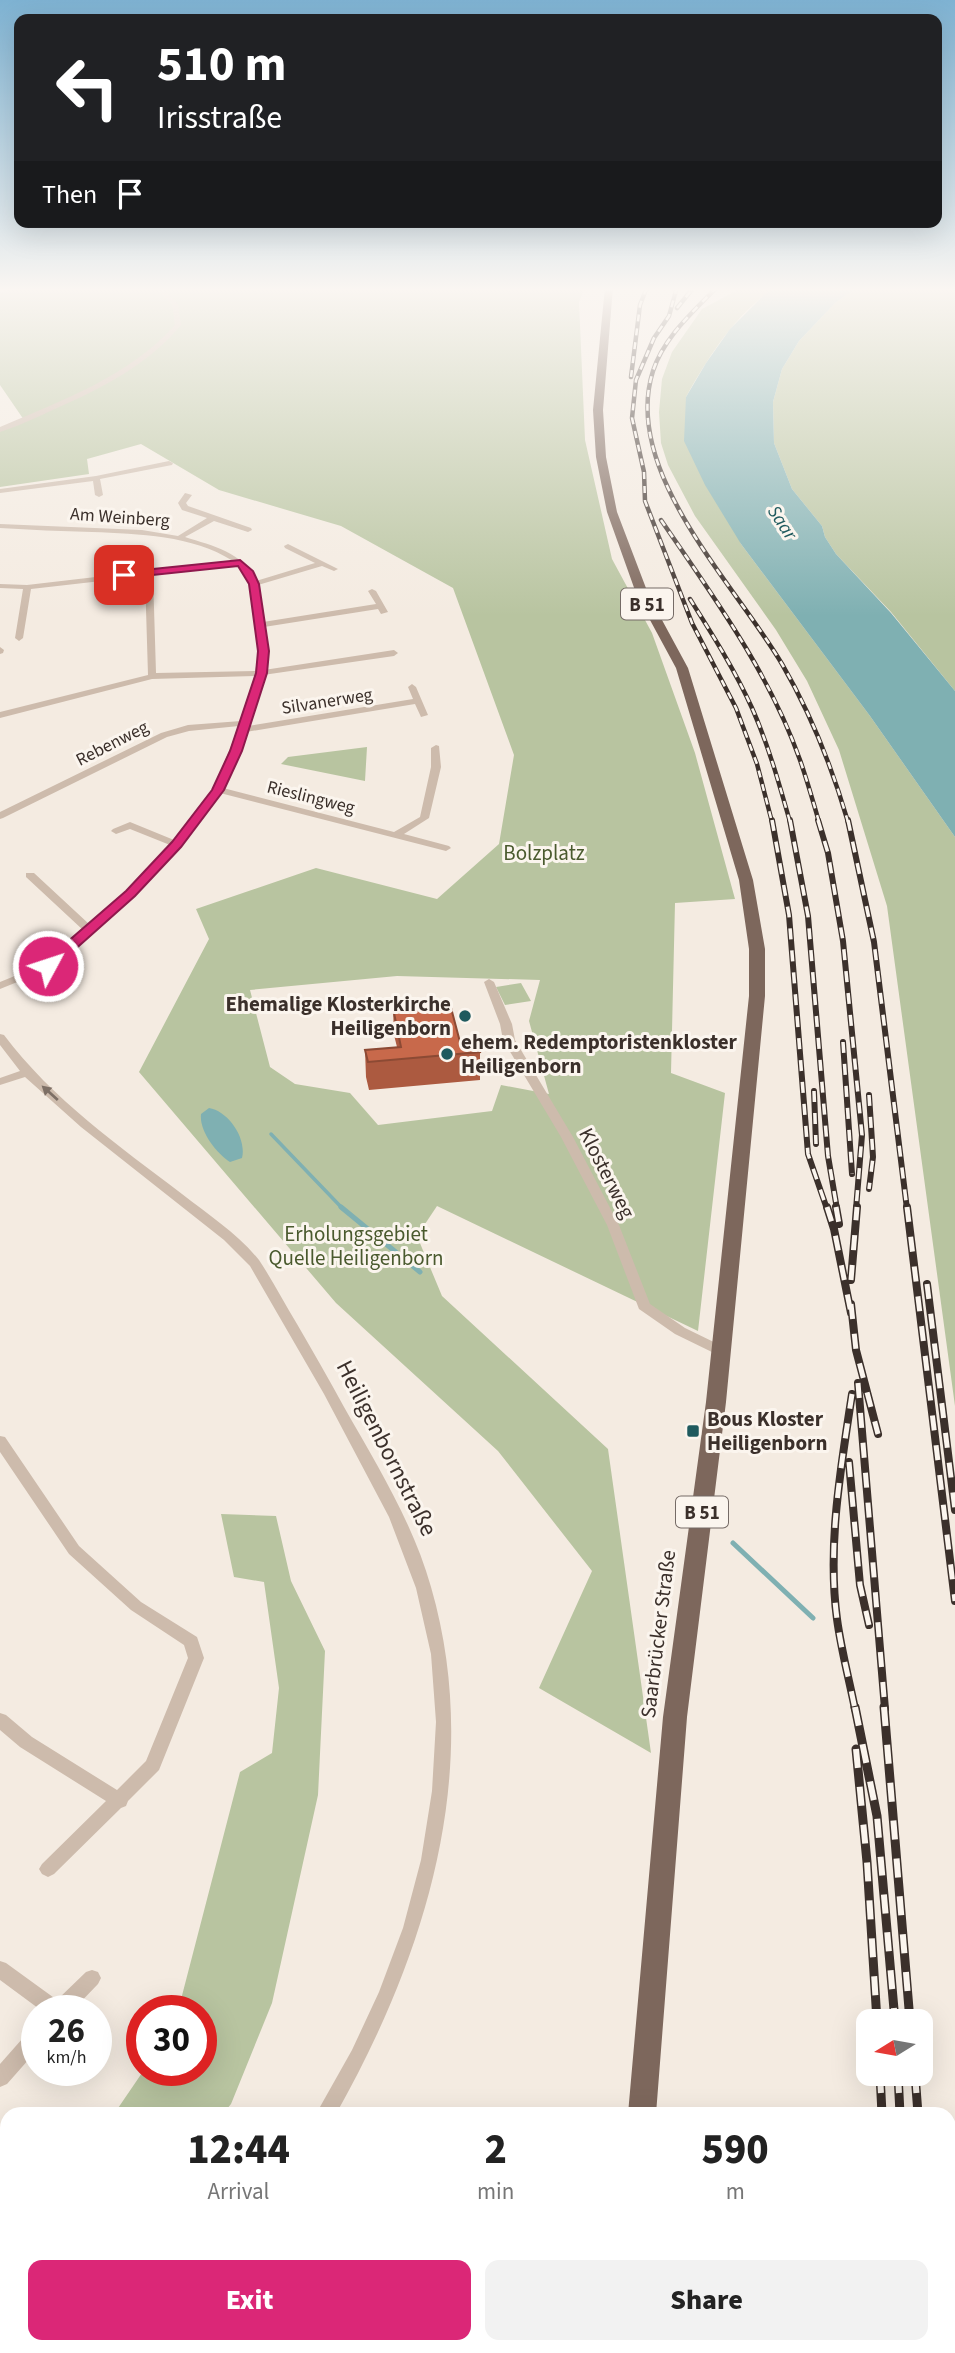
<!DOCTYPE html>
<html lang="en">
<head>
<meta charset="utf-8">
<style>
  :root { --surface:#fff; --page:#f2f2f2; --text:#222; --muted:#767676; --accent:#db2777 }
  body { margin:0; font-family:"Source Sans 3",sans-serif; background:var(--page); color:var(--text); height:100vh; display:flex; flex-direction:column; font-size:26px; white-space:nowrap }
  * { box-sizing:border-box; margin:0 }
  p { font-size:23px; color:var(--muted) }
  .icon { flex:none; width:38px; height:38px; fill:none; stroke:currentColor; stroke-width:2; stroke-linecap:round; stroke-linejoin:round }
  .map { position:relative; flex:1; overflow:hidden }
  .sheet { position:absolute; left:0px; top:2107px; width:956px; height:247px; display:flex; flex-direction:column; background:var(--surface); border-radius:21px 21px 0 0; box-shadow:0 7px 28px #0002 }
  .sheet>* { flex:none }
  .banner { position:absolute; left:14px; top:14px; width:928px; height:214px; border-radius:14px; box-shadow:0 7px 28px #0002; background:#202124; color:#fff; overflow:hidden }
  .needle { width:46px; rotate:259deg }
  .buttons { position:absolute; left:856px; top:2009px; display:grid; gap:14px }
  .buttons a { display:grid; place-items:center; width:77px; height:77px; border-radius:14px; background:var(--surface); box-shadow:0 7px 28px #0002; font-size:35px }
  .speed { position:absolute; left:21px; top:1995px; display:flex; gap:14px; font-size:35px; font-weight:700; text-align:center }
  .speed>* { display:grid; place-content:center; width:91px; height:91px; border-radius:50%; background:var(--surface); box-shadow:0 7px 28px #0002; line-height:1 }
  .speed small { font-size:18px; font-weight:400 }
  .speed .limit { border:10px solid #d22; background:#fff; color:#111 }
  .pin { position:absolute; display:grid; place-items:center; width:60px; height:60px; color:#fff; margin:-30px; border-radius:14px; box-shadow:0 4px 10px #0006 }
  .me { position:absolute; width:77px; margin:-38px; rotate:50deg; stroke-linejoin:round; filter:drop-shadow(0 0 5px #0008) }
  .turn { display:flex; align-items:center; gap:24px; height:147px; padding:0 28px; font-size:32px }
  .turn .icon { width:91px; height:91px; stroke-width:2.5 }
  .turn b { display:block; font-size:49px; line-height:60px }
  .then { display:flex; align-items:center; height:66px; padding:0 28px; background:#0003; gap:14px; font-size:26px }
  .eta { display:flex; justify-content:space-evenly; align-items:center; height:119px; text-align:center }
  .eta b { font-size:42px; font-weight:800; line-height:49px }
  .action { display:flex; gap:14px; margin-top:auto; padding:14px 28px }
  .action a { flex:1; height:80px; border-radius:14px; background:var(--accent); color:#fff; font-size:28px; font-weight:800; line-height:80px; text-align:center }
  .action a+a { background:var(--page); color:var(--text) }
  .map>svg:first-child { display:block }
</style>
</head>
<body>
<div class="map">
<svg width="955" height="2353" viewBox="0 0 955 2353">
  <rect width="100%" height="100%" fill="#f4ebe1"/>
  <!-- green -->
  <path fill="#b8c4a0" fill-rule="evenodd" d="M8,287h577l-6,15 6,138 27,119 40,74 43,120 40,146 -60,4 -4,170 54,20 -27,238 -261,-125 -20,30 25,60 166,153 43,304 -112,-65 53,-117 -94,-120 -162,-148 -197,-231 70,-133 -13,-30 120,-41 121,31 62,-55 15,-89 -61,-167 -112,-62 -122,-36 -78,-46 -54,15 2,15 -89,13v-56l24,-11 -24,-35v-93l8,-1zM397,976l143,4 -11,41 20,73 -48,-9 -9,26 -114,14 -28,-32 -55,-9 -25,-17 -20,-77z
    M743,287h33c-40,26 -67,69 -90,110l55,147 129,172 85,121v569l-68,-500 -48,-156 -32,-69 -31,-51 -81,-114 -27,-51 -7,-22 -2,-31 3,-33 10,-27 30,-43z
    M858,287h97v404l-64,-79 -55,-58 -11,-17 -3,-11 -30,-37 -18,-46 -1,-41 9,-33 17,-28 36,-38z
    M367,747l-2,34 -84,-17 7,-7z
    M521,983l10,18 -26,4 -9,-18z
    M221,1514l55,2 15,65 34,70 -7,144 -46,208 -41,101 -8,10h-109l30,-44h57v-59h-23l62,-239 32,-19 7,-65 -15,-106 -30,-5z
    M0,2170l7,1v78l-7,-1z"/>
  <!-- water -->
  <path fill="#7fb0b2" d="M776,287h82l-23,16 -36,38 -17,28 -9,33 1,41 18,46 30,37 3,11 11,17 55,59 64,78v146l-85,-121 -129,-172 -36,-59 -21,-44 2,-44 20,-34 24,-34 35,-35z
    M209,1108c19,3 38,30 33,50l-12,4c-14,-9 -31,-31 -29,-48z"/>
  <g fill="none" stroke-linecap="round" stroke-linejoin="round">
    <!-- stream-far1 -->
    <path stroke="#7fb0b2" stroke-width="3.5" d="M271,1134l72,75"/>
    <!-- stream -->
    <path stroke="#7fb0b2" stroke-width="5" d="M341,1207l79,65
      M733,1543l80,75"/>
    <!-- street -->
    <path fill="#cdbbac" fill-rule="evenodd" d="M155,287h6l17,17 3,21c-33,40 -79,63 -126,84 -18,8 -36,17 -55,23v-5c63,-27 128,-50 175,-102l-3,-21z
      M169,461l4,2 -1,2 -72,14 3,16 -4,2 -4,-2 -2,-14 -93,12v-4l96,-13z
      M185,493l7,2 -6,8 2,3 63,22 1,2 -4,2 -34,-11 -29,16c28,9 58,15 71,44l59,-18 -30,-15 -1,-2 4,-2 50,25 -4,2 -12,-5 -64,19 5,37 113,-18 -8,-13 4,-2 4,2 12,21 -7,2 -3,-5 -114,18 3,24 -3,19 130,-20 4,3 -4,3 -131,19 -4,22 -11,29 165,-27 -5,-12 4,-3 4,3 12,28 -7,2 -6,-13 -169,28 -23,56 171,44 26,-15 11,-50v-19l5,-3 3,1 2,21 -12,51 -25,16 45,12 2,2 -5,3 -226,-58 -41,53 -45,50 -40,37 -42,35 -52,21v-7l44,-18 39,-34 -57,-53v-4h8l55,51 37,-32 44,-47 -40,-16 -14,5 -5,-3 2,-2 17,-7 44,18 39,-50 26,-64 -50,5 -22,6 -164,81 -3,1v-7l161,-79 27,-8 53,-4 10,-24 3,-21 -102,3 -152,39v-6l148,-37 -3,-99 -114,13 -8,49 -4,3 -4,-3 8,-49 -23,-1v-4l27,1 206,-24c-41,-26 -94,-27 -141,-29 -31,-1 -61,-2 -92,-4v-4l142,6 36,6 29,-18 -25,-8 -4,-7zM238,566l7,8 5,10 9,67 -4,20 -99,2 -3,-98z
      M0,647l4,3 -1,3 -3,1z
      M489,979l5,3 18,42 3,16 58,97 46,88 31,79 35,24 41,20 2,3 -2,3h-10l-41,-20 -36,-25 -32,-84 -46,-88 -58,-97 -3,-16 -16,-42z
      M0,1034l4,1c49,65 114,110 178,159 27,21 56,40 77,66 14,21 25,43 38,64 16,28 32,55 47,83 33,58 69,116 87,180 53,183 -5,367 -95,527h-20l36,-64 27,-58 24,-64 18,-68 11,-69 4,-69 -5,-68 -15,-66 -27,-71 -65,-123 -74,-128 -26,-26 -143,-113 -56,-50 -25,8v-7l20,-7 -20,-26z
      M0,1436l5,1 74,109 62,56 56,35 7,21 -45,112 -31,31 -2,5 -5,2 -67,66 -6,3 -6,-3 -3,-5 3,-5 64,-63 -86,-54 -20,-17v-17l6,2 26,22 85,53 29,-29 42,-103 -4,-13 -53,-35 -62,-56 -69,-102z
      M0,1961l6,2 51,37 29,-28 6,-2 6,2 3,6 -3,6 -26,27h-30l-42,-31z
      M37,2027v23l-30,34 -7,3v-23l30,-34z
      M130,2347h20l-2,6h-20z"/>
    <!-- primary -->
    <path fill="#7d675c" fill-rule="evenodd" d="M605,287h8l-10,123 3,47 11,55 32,84 39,72 65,212 12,69v47l-39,406 -39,315 -31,397h-28l35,-397 43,-315 43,-406v-47l-10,-69 -63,-212 -39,-72 -30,-84 -11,-55 -3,-47z
      M603,2347h30l-1,6h-30z"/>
    <!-- rail-far3 casing -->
    <g stroke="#3b302b" stroke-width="4.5">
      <path id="rail-far3" d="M677,287l-8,29 -15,22 -18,42 -4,38 12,54 1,29 47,122 44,85 21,56 15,58
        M717,287c-24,25 -53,50 -64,84 -32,100 82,213 129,293 29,50 50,103 66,158
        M677,308l17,-21
        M631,377l9,-72 7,-18
        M661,520c52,76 108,152 139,240 7,20 13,41 19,62
        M690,599c22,35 45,71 62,109 16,36 27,75 38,114"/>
    </g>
    <!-- rail-far2 casing -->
    <g stroke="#3b302b" stroke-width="6">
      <path id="rail-far2" d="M772,820l17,95 19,239 19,55
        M790,820l18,96 20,240 9,53
        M818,820l10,33 15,88 19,194 -6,74
        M848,820l26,122 33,267
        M843,1042l9,132
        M814,1091l2,53
        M869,1095l4,62 -4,32"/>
    </g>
    <!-- rail-far1 casing -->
    <g stroke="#3b302b" stroke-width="8">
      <path id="rail-far1" d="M827,1207l7,22 17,84
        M836,1207l3,17
        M907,1207l48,394
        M851,1280l6,-73
        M927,1284l28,226
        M851,1304l5,46 22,84
        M858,1383l27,326
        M852,1394c-11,73 -25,151 -15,225 4,30 12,60 18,90
        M849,1462l11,123 9,40"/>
    </g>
    <!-- rail casing -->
    <g stroke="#3b302b" stroke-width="9">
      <path id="rail" d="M855,1707l22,109 18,205
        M884,1707l26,314
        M856,1749l11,113 10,159
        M880,2074l2,40
        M898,2074l2,40
        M915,2074l3,40
        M884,2347v6
        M904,2347v6
        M921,2353l1,-6"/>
    </g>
    <!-- rail-far3 -->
    <use href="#rail-far3" stroke="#fbf5ee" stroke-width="2.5" stroke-dasharray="7" stroke-linecap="butt"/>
    <!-- rail-far2 -->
    <use href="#rail-far2" stroke="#fbf5ee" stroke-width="3.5" stroke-dasharray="11" stroke-linecap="butt"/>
    <!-- rail-far1 -->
    <use href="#rail-far1" stroke="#fbf5ee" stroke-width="5" stroke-dasharray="15" stroke-linecap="butt"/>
    <!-- rail -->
    <use href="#rail" stroke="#fbf5ee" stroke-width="6" stroke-dasharray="19" stroke-linecap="butt"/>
  </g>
  <!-- wall -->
  <path fill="#ac5a40" d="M393,1008l87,44v28l-111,10 -3,-13 -1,-27 32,-3 -3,-12z"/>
  <!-- building -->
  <path fill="#c8694b" stroke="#8c4a34" stroke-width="2" d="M450,1004l10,38 17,-1 3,11 -112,10 -3,-12 36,-3 -8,-39z"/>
  <!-- one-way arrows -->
  <defs><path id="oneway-solid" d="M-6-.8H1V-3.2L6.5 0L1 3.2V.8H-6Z" transform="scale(1.75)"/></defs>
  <use fill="#7d6f65" href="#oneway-solid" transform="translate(50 1093) rotate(-138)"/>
  <!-- sky -->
  <linearGradient id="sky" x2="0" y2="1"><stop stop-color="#7eb2d2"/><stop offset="0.47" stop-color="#faf6f2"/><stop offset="1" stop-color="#faf6f2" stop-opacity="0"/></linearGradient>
  <rect width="955" height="616" fill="url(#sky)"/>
  <!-- route -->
  <path fill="#db2777" stroke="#8e194d" stroke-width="2" d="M240,560l13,11 6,13 10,67 -2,22 -25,78 -18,39 -43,57 -46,49 -82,73h-10v-6l83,-72 46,-49 40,-52 18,-39 26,-78 2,-22 -9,-67 -11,-18 -114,12 -5,-3 5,-3z"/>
  <!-- markers -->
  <g fill="#1f5a5e" stroke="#fbf5ee" stroke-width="2.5">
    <circle cx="465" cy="1016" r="7"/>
    <circle cx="447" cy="1054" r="7"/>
    <rect x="686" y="1424" width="14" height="14" rx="3.5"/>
  </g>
  <g text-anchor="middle" stroke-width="6" stroke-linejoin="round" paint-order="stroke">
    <!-- far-street labels -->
    <g font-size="18" fill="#3b302b" stroke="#fbf5ee">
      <text transform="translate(120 517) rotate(4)" y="6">Am Weinberg</text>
      <text transform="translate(327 701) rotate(-9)" y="6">Silvanerweg</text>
      <text transform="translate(112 743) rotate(-27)" y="6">Rebenweg</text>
      <text transform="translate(311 797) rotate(14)" y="6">Rieslingweg</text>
    </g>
    <!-- far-water labels -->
    <g font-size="19" font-style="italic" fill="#1f5a5e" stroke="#fbf5ee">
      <text transform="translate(783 522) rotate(56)" y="7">Saar</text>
    </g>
    <!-- shield labels -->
    <g fill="#fbf5ee" stroke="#756b66" stroke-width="2">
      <rect x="621" y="588.5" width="52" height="31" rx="5"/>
      <rect x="676" y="1496.5" width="52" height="31" rx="5"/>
    </g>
    <g font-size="19" font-weight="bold" fill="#3b302b">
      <text x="647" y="611">B 51</text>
      <text x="702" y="1519">B 51</text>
    </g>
    <!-- park labels -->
    <g font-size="21" fill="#4a5a2e" stroke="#fbf5ee">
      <text x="544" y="860">Bolzplatz</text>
      <text x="356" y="1241">Erholungsgebiet<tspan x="356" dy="24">Quelle Heiligenborn</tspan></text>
    </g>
    <!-- poi labels -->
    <g font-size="21" font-weight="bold" fill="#3b302b" stroke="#fbf5ee" text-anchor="start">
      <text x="451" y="1011" text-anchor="end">Ehemalige Klosterkirche<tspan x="451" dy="24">Heiligenborn</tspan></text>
      <text x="461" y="1049">ehem. Redemptoristenkloster<tspan x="461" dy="24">Heiligenborn</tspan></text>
      <text x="707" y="1426">Bous Kloster<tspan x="707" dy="24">Heiligenborn</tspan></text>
    </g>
    <!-- street labels -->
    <g font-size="21" fill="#3b302b" stroke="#fbf5ee">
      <text transform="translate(607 1173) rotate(63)" y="7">Klosterweg</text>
      <text transform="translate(658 1634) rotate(-83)" y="7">Saarbrücker Straße</text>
    </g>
    <!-- near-street labels -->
    <g font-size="24" fill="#3b302b" stroke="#fbf5ee">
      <text transform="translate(387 1448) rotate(63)" y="8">Heiligenbornstraße</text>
    </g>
  </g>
</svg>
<div class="buttons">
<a><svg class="needle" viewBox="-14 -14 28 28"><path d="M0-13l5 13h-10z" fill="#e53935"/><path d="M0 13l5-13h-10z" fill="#767676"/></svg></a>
</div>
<div class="speed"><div>26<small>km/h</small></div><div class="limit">30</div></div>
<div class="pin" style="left:124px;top:575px;background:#d93025"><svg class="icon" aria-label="arrive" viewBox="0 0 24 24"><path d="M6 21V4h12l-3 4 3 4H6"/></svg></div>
<svg class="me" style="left:48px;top:966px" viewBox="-20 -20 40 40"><circle r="17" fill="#db2777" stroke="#fff" stroke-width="3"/><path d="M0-11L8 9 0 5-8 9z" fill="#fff"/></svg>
<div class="banner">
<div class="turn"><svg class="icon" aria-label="left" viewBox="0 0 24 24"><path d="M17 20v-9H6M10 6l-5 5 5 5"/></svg><div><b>510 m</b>Irisstraße</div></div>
<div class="then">Then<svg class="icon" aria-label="arrive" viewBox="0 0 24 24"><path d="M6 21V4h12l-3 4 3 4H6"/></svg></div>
</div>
<section class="sheet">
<div class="eta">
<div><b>12:44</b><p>Arrival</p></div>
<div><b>2</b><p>min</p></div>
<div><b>590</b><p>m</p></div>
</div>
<div class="action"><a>Exit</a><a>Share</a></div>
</section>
</div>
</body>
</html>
